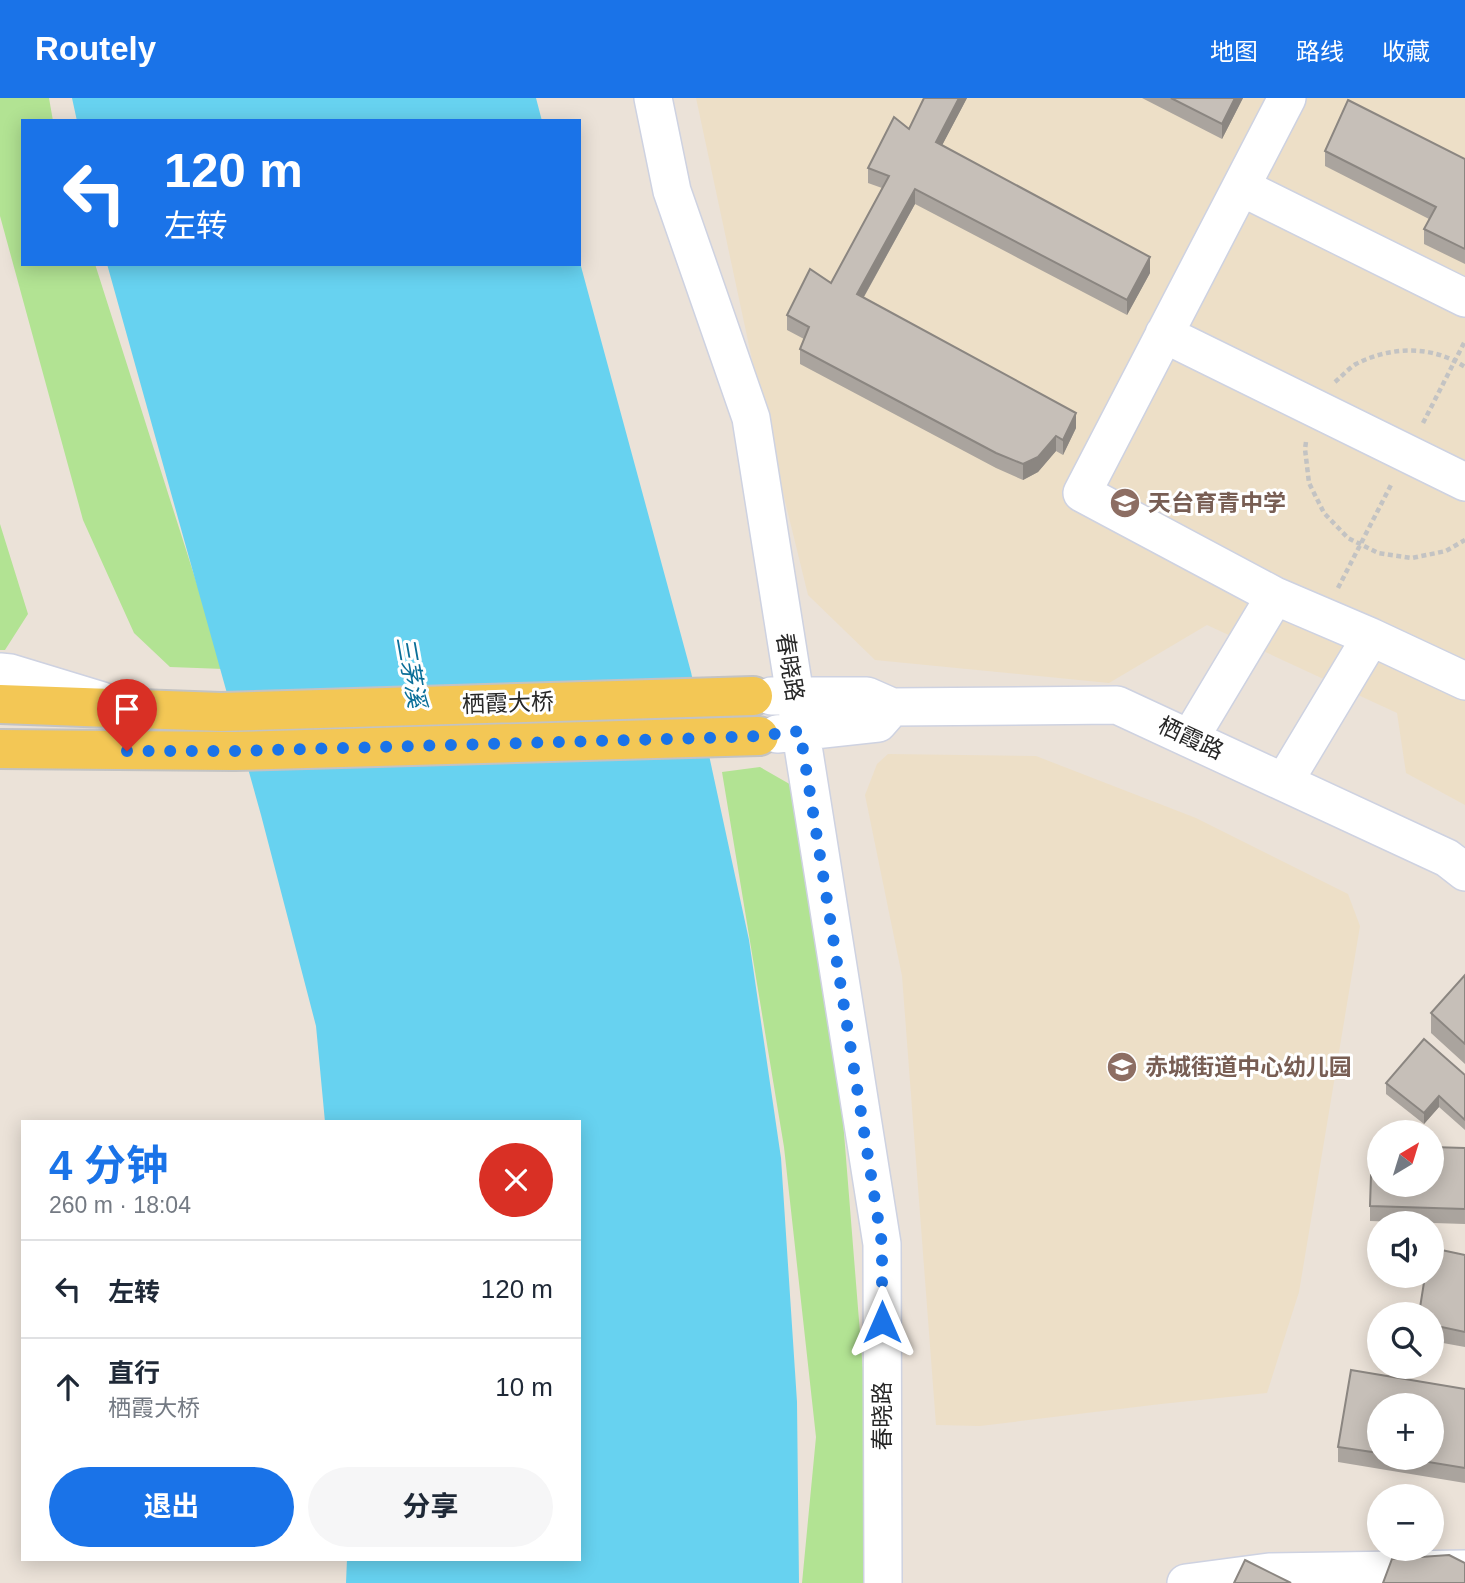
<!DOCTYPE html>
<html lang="zh">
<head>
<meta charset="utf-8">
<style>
  :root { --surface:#fff; --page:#f6f6f7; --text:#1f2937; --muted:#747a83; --line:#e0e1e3; --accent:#1a73e8 }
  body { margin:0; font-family:Arial,"Noto Sans SC",sans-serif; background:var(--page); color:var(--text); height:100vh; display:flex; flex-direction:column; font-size:26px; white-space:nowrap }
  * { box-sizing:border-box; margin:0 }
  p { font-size:23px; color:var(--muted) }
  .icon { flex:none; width:38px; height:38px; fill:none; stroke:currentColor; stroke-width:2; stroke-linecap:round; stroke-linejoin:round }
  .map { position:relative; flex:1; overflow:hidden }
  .sheet { position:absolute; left:21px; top:1022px; width:560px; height:441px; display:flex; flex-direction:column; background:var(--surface); border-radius:0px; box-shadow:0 4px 18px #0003 }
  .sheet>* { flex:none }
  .top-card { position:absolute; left:21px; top:21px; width:560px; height:147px; border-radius:0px; box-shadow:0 4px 18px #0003; background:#1a73e8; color:#fff; overflow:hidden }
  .needle { width:46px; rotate:38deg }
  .buttons { position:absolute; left:1367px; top:1022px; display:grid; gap:14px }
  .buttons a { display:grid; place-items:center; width:77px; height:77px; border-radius:50%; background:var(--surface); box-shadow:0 4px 18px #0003; font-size:35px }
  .pin { position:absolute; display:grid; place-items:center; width:60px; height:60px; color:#fff; margin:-72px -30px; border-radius:50% 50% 50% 0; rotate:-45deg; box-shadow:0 0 7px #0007 }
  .pin .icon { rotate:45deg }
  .me { position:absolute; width:77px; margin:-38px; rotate:0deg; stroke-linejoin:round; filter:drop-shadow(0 0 5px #0008) }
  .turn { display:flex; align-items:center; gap:24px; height:147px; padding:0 28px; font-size:32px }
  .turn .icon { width:91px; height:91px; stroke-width:2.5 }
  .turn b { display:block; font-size:49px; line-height:60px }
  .round { display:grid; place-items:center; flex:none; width:74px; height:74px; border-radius:37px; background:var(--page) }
  .summary { display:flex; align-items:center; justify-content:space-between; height:119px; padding:0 28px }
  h1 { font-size:42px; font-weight:700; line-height:52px; color:var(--accent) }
  .primary-button { display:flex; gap:14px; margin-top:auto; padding:14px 28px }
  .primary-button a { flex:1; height:80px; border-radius:42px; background:var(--accent); color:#fff; font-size:28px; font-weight:700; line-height:80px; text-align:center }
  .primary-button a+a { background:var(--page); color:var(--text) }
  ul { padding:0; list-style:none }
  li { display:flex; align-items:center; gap:21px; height:98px; padding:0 28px; border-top:2px solid var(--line) }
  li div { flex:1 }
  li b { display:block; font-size:26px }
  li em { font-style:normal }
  header { display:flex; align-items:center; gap:42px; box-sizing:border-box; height:98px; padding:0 35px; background:var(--accent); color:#fff }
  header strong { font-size:33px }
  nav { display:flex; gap:38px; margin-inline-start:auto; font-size:24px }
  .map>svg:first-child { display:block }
</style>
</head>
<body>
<header>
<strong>Routely</strong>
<nav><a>地图</a><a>路线</a><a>收藏</a></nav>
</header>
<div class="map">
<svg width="1465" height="1485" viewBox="0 0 1465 1485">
  <rect width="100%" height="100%" fill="#ebe2d8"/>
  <!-- education -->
  <path fill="#eddfc7" d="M696,0h769v707l-59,-32 -9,-60 -190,-88 -98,58 -234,-23 -67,-65 -45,-184z
    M888,656l148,2 160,62 152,76 12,32 -61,366 -32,101 -106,11 -181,22 -44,-1 -34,-449 -37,-181 12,-31z"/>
  <!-- green -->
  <path fill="#b2e393" d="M0,0h49l4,23h-30v143h72l129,405 -54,-2 -36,-34 -51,-113 -83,-304z
    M0,426l28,90 -23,36h-5z
    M760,669l40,23 38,268 42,525h-78l14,-146 -32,-290 -62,-375z"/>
  <!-- water -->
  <path fill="#67d2f0" d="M72,0h464l6,23h-465z
    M579,161l112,413 58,268 32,218 16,244 2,181h-453l1,-24h232v-437h-254l-9,-96 -55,-211 -154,-551h472z"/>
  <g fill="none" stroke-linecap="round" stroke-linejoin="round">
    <!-- minor casing -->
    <g stroke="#ced2e1" stroke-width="40">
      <path id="minor" d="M653,0l19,93 79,227 131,826 1,339
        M1287,0l-205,395 193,103 96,41 94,44
        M1241,89l224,111
        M1164,236l301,148
        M0,574l10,1 92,28
        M771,598h96l25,11 -14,16 -101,11
        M892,609l225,-2 330,153 18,14
        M1190,640l85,-142
        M1284,684l87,-145
        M1186,1485l83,-11 196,-3"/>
    </g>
    <!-- major casing -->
    <g stroke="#c3c3c3" stroke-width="42">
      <path id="major" d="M0,606l221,8 532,-16
        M0,651l235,2 524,-15"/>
    </g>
    <!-- path -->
    <path stroke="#c3c3c3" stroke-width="4.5" stroke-dasharray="5 3.5" stroke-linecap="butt" d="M1335,284c7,-6 13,-13 21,-18 35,-18 76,-19 109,3
      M1423,325l42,-82
      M1306,344l-1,7 4,34 15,30 24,25 30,15 34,5 34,-7 19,-11
      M1338,490l54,-105"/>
    <!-- minor -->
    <use href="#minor" stroke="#fff" stroke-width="37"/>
    <!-- major -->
    <use href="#major" stroke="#f3c755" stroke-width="38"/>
  </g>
  <!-- wall -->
  <path fill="#aaa49e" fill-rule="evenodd" d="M924,0h43l-25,47 208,128 -23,42 -212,-111 -51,93 212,131 -13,27 -7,-4 -18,21 -15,8 -27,-12 -196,-104v-15l4,-10 -17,-9v-15l44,-32 51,-95 -14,-5v-15l41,-39z
    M1142,0h101l-21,41z
    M1325,53l140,8v105l-41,-20v-15l5,-10 -104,-53z
    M1465,877v89l-34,-31v-20z
    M1465,977v55l-26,-23 -15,17 -38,-30v-11z
    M1465,1050v76l-95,-3v-15z
    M1465,1157v92l-33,-6v-27z
    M1351,1272l114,19v94l-127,-21v-15zM1379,1307h53v53h-53z"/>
  <!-- shaded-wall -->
  <path fill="#8b8681" d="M959,0h8l-31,59v-15z
    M1235,0h8l-21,41v-15z
    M915,91v15l-58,105v-15z
    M1150,159v16l-23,42v-15z
    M1076,315v15l-13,27v-15z
    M1056,338v15l-18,21 -15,8v-16z
    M1439,998v11l-15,17v-11z"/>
  <!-- building -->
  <path fill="#c6bfb8" stroke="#8b8681" stroke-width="2" d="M924,0h35l-23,44 214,115 -23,43 -212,-111 -58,105 219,119 -13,27 -7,-4 -18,21 -15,7 -27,-11 -196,-104 9,-22 -22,-12 23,-46 21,14 58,-107 -21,-8 26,-51 15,12z
    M1171,0h64l-13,26z
    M1348,2l117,59v90l-41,-20 12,-22 -111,-56z
    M1465,877v69l-34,-31z
    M1424,941l41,36v45l-26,-24 -15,17 -38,-30z
    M1372,1047h7v40h53v-38l33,1v61l-95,-3z
    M1432,1150l33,7v77l-33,-7v-11h-13l6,-38h7z
    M1351,1272l114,19v79l-61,-10h28v-53h-53v48l-41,-6z
    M1449,1457l16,8v20h-82l9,-24z
    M1245,1462l46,23h-57z"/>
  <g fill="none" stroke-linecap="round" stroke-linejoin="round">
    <!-- route -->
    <path stroke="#1a73e8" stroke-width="12" stroke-dasharray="0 21.6" d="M127,653h108l469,-13 55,-2 41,-5 82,513v78"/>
  </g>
  <!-- icons -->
  <defs>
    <g id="school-disc" transform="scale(1.575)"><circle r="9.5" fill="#8d6e63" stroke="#fff"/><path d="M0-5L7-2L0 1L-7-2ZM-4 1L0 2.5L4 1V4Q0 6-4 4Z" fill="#fff"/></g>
  </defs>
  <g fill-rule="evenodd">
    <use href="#school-disc" x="1125" y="405"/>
    <use href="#school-disc" x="1122" y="969"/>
  </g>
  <g text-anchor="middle" stroke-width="6" stroke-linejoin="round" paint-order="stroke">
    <!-- education labels -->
    <g font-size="23" font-weight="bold" fill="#785e54" stroke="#fff" text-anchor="start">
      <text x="1148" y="413">天台育青中学</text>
      <text x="1145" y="977">赤城街道中心幼儿园</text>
    </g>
    <!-- street labels -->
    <g font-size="23" fill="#272727" stroke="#fff">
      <text transform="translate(790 569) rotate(81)" y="8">春晓路</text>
      <text transform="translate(508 605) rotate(-2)" y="8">栖霞大桥</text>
      <text transform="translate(1191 640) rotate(25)" y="8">栖霞路</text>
      <text transform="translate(882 1318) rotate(-90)" y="8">春晓路</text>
    </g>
    <!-- water labels -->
    <g font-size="24" font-style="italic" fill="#0a6e98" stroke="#fff">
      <text transform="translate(411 574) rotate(80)" y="8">三茅溪</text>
    </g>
  </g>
</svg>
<div class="buttons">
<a><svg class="needle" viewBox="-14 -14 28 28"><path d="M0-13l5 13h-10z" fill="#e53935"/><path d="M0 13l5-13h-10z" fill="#747a83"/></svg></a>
<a><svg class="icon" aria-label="sound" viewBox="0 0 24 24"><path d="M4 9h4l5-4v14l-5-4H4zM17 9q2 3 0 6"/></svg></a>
<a><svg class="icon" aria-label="search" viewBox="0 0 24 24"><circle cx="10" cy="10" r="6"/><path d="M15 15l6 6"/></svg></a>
<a>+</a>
<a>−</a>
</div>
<div class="pin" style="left:127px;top:653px;background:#d93025"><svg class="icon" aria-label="arrive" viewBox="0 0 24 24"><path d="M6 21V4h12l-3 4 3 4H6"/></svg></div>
<svg class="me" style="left:882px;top:1224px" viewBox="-20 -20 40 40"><path d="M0-17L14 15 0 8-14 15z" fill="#1a73e8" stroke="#fff" stroke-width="4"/></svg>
<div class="top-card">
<div class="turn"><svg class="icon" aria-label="left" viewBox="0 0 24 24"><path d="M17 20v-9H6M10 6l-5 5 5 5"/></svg><div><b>120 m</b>左转</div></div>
</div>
<section class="sheet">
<div class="summary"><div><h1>4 分钟</h1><p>260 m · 18:04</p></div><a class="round" style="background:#d93025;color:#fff"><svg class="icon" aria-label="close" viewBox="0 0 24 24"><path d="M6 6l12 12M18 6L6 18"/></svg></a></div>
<ul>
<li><svg class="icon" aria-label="left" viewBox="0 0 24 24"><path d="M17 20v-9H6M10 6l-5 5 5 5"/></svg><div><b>左转</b></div><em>120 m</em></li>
<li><svg class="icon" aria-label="ahead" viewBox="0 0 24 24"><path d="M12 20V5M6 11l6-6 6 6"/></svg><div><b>直行</b><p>栖霞大桥</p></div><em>10 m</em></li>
</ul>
<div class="primary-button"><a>退出</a><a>分享</a></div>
</section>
</div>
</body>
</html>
